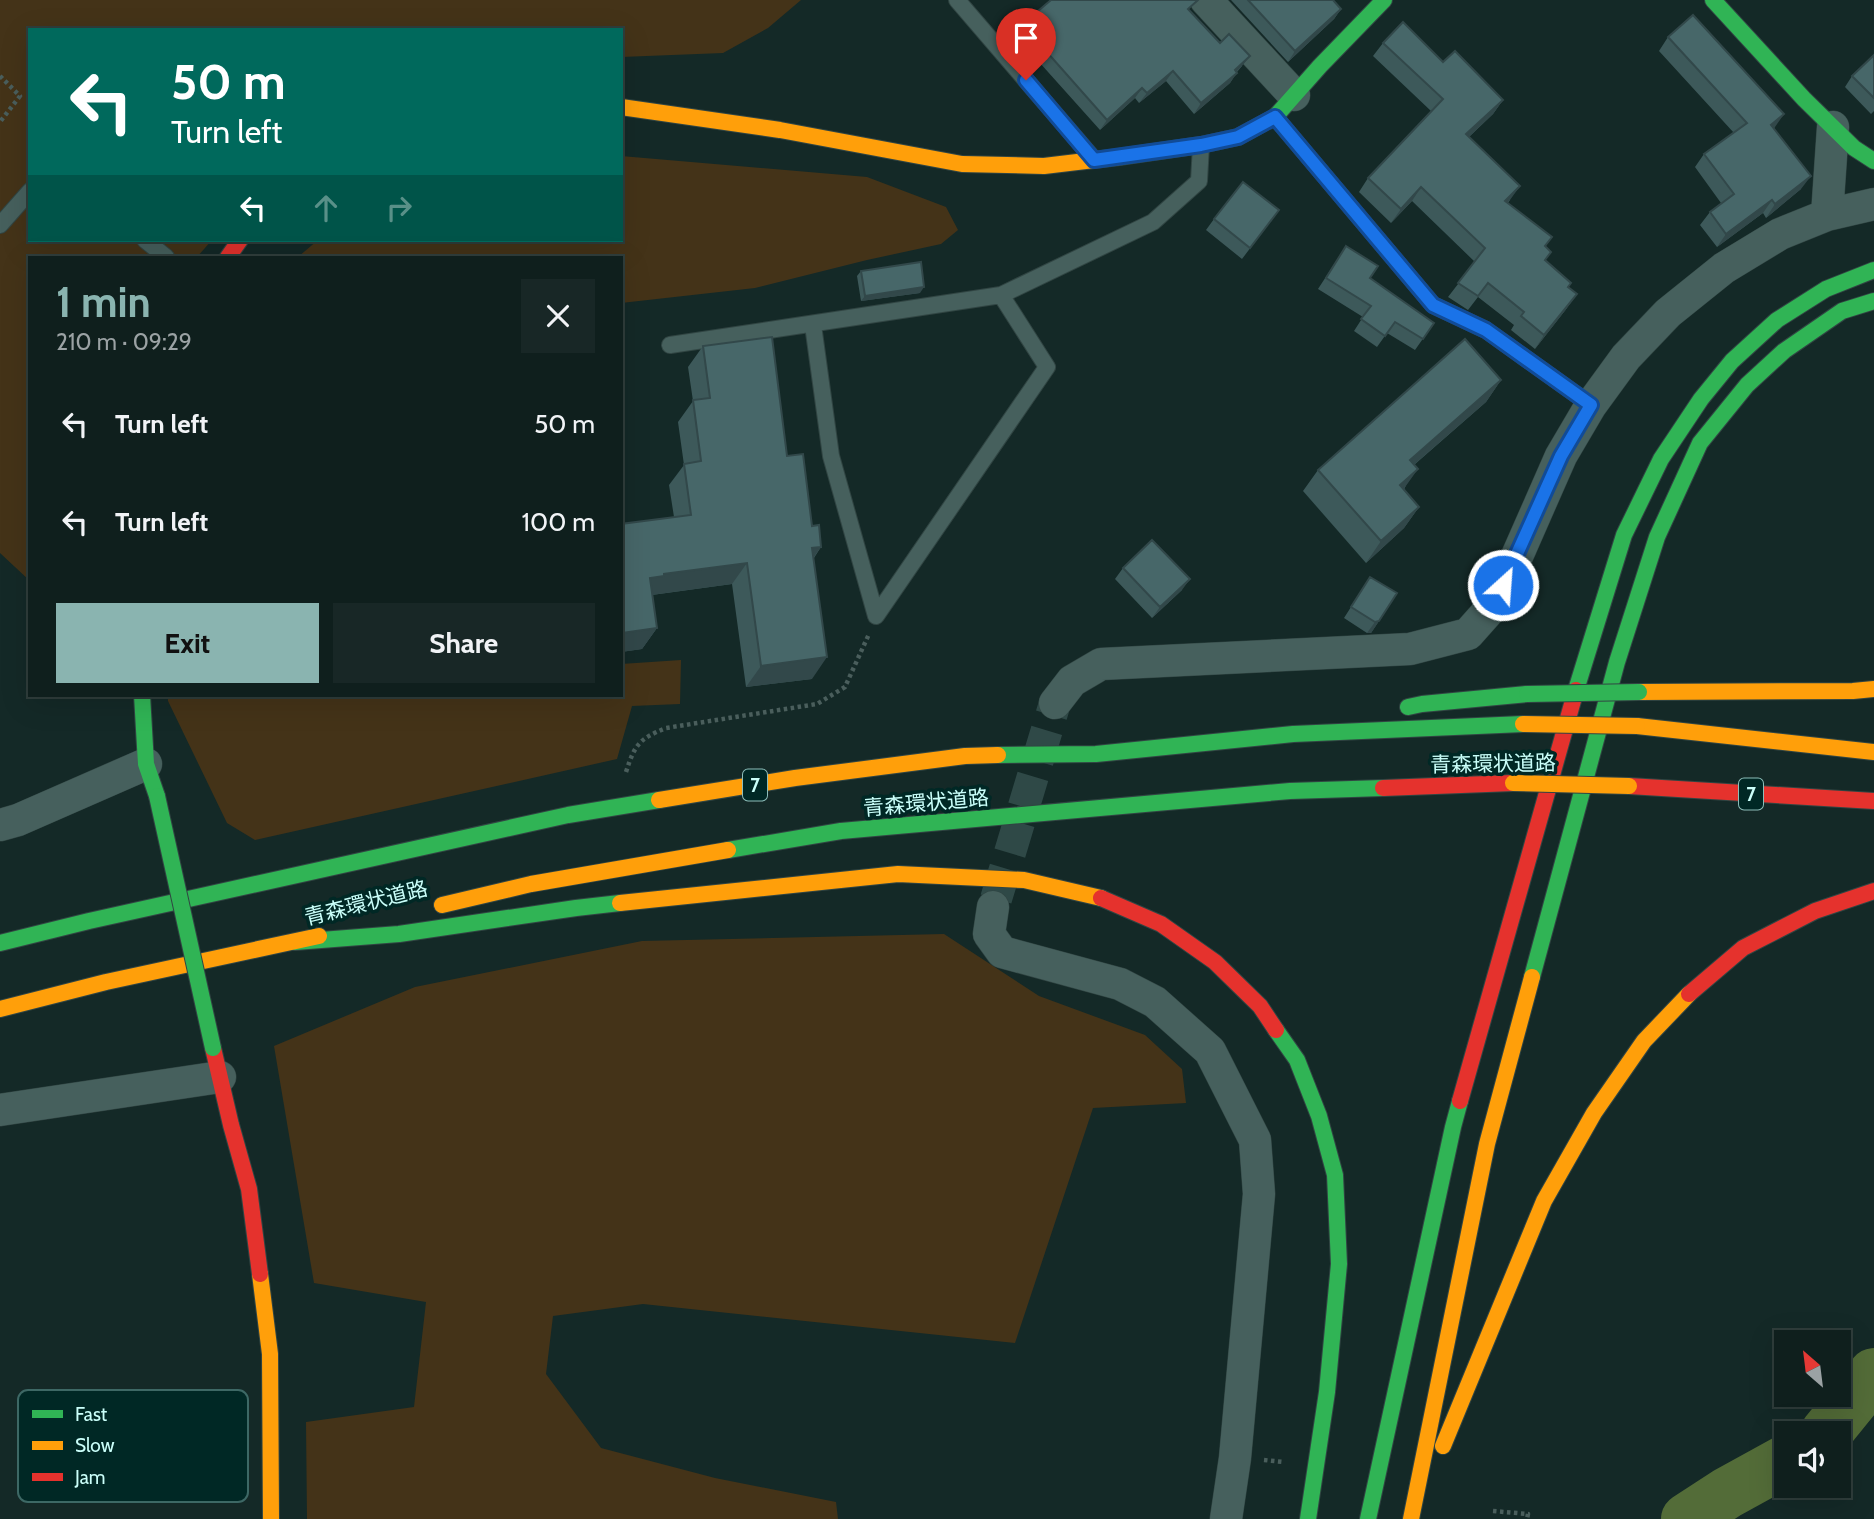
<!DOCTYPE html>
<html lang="en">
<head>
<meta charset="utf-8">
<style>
  :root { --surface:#0f1f1d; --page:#182726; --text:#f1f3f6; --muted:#9ba2a4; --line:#2f3d3b; --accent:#8ab4b0 }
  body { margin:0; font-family:Cabin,"Noto Sans JP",sans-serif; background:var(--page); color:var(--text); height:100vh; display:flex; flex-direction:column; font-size:26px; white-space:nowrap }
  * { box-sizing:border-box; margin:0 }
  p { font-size:23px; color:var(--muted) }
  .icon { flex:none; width:38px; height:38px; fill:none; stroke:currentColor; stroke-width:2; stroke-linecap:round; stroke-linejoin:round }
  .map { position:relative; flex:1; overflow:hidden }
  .panel { position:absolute; left:28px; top:256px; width:595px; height:441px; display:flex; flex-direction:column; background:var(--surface); border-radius:0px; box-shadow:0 7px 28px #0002,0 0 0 2px var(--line) }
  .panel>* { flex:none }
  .banner { position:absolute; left:28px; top:28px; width:595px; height:214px; border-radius:0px; box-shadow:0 7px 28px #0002,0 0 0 2px var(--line); background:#00695c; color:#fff; overflow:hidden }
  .needle { width:46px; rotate:332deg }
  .buttons { position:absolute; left:1774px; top:1330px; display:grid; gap:14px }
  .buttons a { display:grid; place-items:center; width:77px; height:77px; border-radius:0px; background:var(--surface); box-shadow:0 7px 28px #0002,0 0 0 2px var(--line); font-size:35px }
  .pin { position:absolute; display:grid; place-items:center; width:60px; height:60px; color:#fff; margin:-72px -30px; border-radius:50% 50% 50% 0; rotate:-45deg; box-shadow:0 0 7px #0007 }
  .pin .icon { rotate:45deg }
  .me { position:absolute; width:77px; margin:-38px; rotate:26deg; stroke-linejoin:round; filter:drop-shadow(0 0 5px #0008) }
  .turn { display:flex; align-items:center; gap:24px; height:147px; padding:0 28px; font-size:32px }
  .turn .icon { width:91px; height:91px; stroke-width:2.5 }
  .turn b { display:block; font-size:49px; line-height:60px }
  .lanes { display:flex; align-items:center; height:66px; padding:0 28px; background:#0003; justify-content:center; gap:35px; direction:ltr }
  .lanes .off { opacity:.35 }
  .round { display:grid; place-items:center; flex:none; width:74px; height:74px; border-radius:0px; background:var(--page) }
  .overview { display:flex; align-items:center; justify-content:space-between; height:119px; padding:0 28px }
  h1 { font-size:42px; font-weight:700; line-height:52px; color:var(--accent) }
  .button { display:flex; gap:14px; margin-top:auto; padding:14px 28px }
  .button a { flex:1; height:80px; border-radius:0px; background:var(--accent); color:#111; font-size:28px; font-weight:700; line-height:80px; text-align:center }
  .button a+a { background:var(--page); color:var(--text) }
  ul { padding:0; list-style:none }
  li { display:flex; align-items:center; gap:21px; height:98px; padding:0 28px }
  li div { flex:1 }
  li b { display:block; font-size:26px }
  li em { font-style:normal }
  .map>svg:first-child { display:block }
</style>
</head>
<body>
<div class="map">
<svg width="1874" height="1519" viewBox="0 0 1874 1519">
  <rect width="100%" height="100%" fill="#142927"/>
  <!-- green -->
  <path fill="#443318" d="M0,0h801l-33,28 -45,25 -102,4v-27h-591v210h182l-15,17h-167v324l-30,-28z
    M621,156l246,21 79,30 12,23 -17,14 -74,16 -112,28 -134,15v-46h-323l20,-17h303z
    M681,660l-1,44 -48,2 -15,53 -362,81 -28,-17 -59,-122v-6h453v-31z
    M944,934l95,62 106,39 37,34 4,34 -93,5 -78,235 -372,-39 -90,12 -7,58 55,74 114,30 121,24 2,17h-531l-1,-97 108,-15 12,-105 -112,-19 -40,-237 141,-59 227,-46z"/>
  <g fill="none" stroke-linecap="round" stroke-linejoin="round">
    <!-- river -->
    <path stroke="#536c38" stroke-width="52" d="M1826,1433l48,-59
      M1687,1519l40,-26 60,-33"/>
    <!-- street-tunnel -->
    <path stroke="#2f4947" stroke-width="32" stroke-dasharray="32 16" stroke-linecap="butt" d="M996,899l59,-196"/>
    <!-- lane casing -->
    <g stroke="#314543" stroke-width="18">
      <path id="lane" d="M957,0l135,157
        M1275,117l158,188 53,25 105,75
        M0,225l30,-34
        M145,240l21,17
        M813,325l18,131 45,160 171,-249 -46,-72
        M670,345l331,-50 152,-73 46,-41 2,-36"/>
    </g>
    <!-- street casing -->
    <g stroke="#314543" stroke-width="33">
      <path id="street" d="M1206,0l88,95
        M1827,215l6,-88
        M1055,703l17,-22 29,-17 309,-15 58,-15 24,-27 22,-44 47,-107 30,-51 35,-48 42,-44 56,-45 56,-34 47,-19 47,-11
        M0,825l18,-5 128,-56
        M993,907l-4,27 13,18 118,32 35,18 55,49 45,89 4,54 -24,264 -9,61
        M0,1110l220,-33"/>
    </g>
    <!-- fast casing -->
    <g stroke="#314543" stroke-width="18">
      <path id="fast" d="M1713,0l91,99 50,49 20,13
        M1119,157l82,-12 37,-8 37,-20 45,-51 64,-66
        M1576,690l48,-155 37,-76 40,-60 31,-38 45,-41 49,-31 48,-19
        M142,695l4,69 11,32
        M1408,707l14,-3 105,-10
        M998,755l98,-1 197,-20 230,-10
        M728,850l113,-19 449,-40 93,-3
        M295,942l104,-8 177,-26 44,-5
        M0,943l89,-22 479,-106 91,-15
        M1532,977l85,-315 40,-125 43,-94 47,-58 37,-34 58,-40 32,-10
        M1276,1030l21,30 22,56 16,59 4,89 -12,128 -19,127
        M1368,1519l85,-392 7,-26"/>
    </g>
    <!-- slow casing -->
    <g stroke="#314543" stroke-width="18">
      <path id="slow" d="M621,107l159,23 182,34 82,2 75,-9
        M1639,692l214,-1 21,-2
        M1637,726l237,26
        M659,800l136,-22 170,-22 33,-1
        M620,903l278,-29 126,6 77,18
        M442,905l89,-21 197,-34
        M0,1009l106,-27 213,-46
        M260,1274l10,80 1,165
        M1443,1446l101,-245 50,-88 50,-72 45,-47
        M1411,1519l76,-375 45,-167"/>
    </g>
    <!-- jam casing -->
    <g stroke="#314543" stroke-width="18">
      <path id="jam" d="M228,257l12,-17
        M1629,786l245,15
        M1383,788l130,-5
        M1101,898l60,26 54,38 45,44 16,24
        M1689,994l54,-46 72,-37 59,-20
        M213,1048l18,77 18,64 11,85
        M1460,1101l116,-411"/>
    </g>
    <!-- path -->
    <path stroke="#4a5e5c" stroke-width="4.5" stroke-dasharray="3.5 3.5" stroke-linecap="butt" d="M0,76l20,20 -20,26
      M626,772c9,-28 13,-33 40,-44l151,-24 28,-17 24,-53
      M1264,1460l19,2
      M1493,1511l35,3 -1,5"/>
    <!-- lane -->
    <use href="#lane" stroke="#46605d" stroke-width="16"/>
    <!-- street -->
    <use href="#street" stroke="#46605d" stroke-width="32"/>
    <!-- fast -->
    <use href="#fast" stroke="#30b455" stroke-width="16"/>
    <!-- slow -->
    <use href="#slow" stroke="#ff9f0a" stroke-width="16"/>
    <!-- jam -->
    <use href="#jam" stroke="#e5322d" stroke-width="16"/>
    <!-- fast-bridge casing -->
    <g stroke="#314543" stroke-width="18" stroke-linecap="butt">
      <path id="fast-bridge" d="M1527,694l112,-2
        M157,796l56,252"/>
    </g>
    <!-- slow-bridge casing -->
    <g stroke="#314543" stroke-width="18" stroke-linecap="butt">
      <path id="slow-bridge" d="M1523,724l114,2
        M1513,783l116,3"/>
    </g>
    <!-- fast-bridge -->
    <use href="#fast-bridge" stroke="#30b455" stroke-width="16"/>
    <!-- slow-bridge -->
    <use href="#slow-bridge" stroke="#ff9f0a" stroke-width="16"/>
  </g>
  <!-- wall -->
  <path fill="#3d595a" d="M1231,0h102l8,9 -7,10 -46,43z
    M1190,11l52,55 -5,6 -7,11 -36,31 -28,-33 -27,22 -4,-5 -35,32 -69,-77 -4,3 -16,-18 7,-10z
    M1668,37l107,90 -1,1 27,61 -35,29 -3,-5 -46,34 -17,-22 10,-13 11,-9 -26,-36 9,-13 30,-21 -75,-82z
    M1383,43l60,19 60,38 -10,14 -24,23 41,63 -2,3 44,34 -7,10v14l23,26 -1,21 -32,41 -24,-19 3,-5 -36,-28 -10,13 -20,-13 27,-35 -63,-61 -21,22 -32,-31 9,-14 63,-67 -58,-55z
    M1874,55v56l-3,3 -26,-27 7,-11z
    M1279,210l-37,49 -36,-29 8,-11z
    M1346,246l24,32 64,45 -19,27 -28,-17 -10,14 -23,-16 9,-14 -45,-28z
    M861,271l59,22 -59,8 -4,-25z
    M703,346l84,110 25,70 9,21 -7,11 -2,121 -66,8 -14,-103 -80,11 5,33 -15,21 -21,3v-128l53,-7 -5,-32 15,-20 -6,-43 15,-21 -5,-34z
    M1501,380l-15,22 -72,63 -10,25 15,17 -15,21 -38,35 -63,-72 15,-21z
    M1123,568l59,22 -30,28 -37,-39z
    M1370,577l9,44 -8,12h-4l-23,-15z"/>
  <!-- shaded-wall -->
  <path fill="#32484a" d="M1341,9l-7,10 -46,43 7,-11z
    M1250,56l-8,10 -12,12 7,-5 -7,10 -36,31 7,-11z
    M1173,71l-7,10 -27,22 8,-10z
    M1142,88l-7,10 -35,32 7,-10z
    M1503,100l-10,14 -36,34 9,-14z
    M1784,114l-9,13 -13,12 9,-14z
    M1811,176l-10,13 -35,29 9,-14z
    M1520,186l-10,14 -14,15 9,-14z
    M1421,187l-9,14 -21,22 10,-14z
    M1772,200l-9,13 -46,34 9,-13z
    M924,287l-4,6 -59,8 4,-5z
    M1577,294l-10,14 -32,41 9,-14z
    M1501,380l-15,22 -91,79 15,-21z
    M1418,469l-15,21 -3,-5z
    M1419,507l-15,21 -38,35 15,-22z
    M821,547l-15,21 6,-20z
    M747,563l-15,21 -81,11 -1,-17 14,-4z
    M1190,579l-8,11 -30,28 8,-11z
    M1379,621l-8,12h-4l8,-11z
    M657,628l-15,21 -21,3 1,-19z
    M827,657l-15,22 -66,8 15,-21z"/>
  <!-- building -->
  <path fill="#476769" stroke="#32484a" stroke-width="2" d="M1051,0h147l-10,9 32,34 9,-9 21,22 -15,14 2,3 -36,30 -28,-32 -26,22 -5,-5 -35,32 -69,-78 -4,4 -16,-18z
    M1248,0h85l8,9 -46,42z
    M1693,15l91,99 -13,11 40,51 -36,28 -3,-4 -46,34 -16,-22 24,-18 -30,-40 43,-31 -79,-86z
    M1403,22l40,40 12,-11 48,49 -37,34 54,52 -15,15 47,36 -7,9 6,6 -6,8 26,23 -3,4 9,7 -33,41 -23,-19 3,-4 -36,-29 -10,13 -20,-13 27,-35 -64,-61 -20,22 -33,-31 75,-79 -60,-56z
    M1874,55v43l-22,-22z
    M1243,182l36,28 -29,38 -36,-29z
    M1346,246l32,20 -8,12 64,45 -11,16 -28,-17 -10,14 -24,-17 10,-13 -45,-28z
    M921,262l3,25 -59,9 -4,-25z
    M772,337l15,119 16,-2 9,72 7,-1 2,22 -9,1 15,109 -66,9 -14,-103 -83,11v2l-14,2 7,50 -35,5 -1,-109 70,-9 -7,-51 17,-3 -8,-61 17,-2 -7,-52z
    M1465,339l36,41 -91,80 8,9 -18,16 19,22 -38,34 -63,-71z
    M1152,540l38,39 -30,28 -37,-39z
    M1370,577l27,16 -18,28 -4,1 -24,-15z"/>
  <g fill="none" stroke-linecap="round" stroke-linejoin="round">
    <!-- route casing -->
    <g stroke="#114b97" stroke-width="18">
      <path id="route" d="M1026,80l68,80 107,-15 37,-8 37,-20 158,188 53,25 105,75 -30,51 -58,129"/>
    </g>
    <!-- route -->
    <use href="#route" stroke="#1a73e8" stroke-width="12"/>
  </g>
  <g text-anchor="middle" stroke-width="7" stroke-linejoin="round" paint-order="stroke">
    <!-- shield labels -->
    <g fill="#002825" stroke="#8dbeba" stroke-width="2">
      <rect x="743" y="769.5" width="24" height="31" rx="5"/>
      <rect x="1739" y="778.5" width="24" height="31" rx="5"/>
    </g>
    <g font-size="19" font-weight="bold" fill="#cafffa">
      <text x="755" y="792">7</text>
      <text x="1751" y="801">7</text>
    </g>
    <!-- street labels -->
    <g font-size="21" fill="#cafffa" stroke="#002825">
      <text transform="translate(1493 764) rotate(-1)" y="7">青森環状道路</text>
      <text transform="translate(926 803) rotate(-5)" y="7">青森環状道路</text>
      <text transform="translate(366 903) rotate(-14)" y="7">青森環状道路</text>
    </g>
  </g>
  <!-- legend -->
  <rect x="18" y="1390" width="230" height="112" rx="10" fill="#002825" stroke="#3d6865" stroke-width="2"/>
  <rect x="32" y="1410" width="31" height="8" fill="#30b455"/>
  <rect x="32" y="1441" width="31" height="9" fill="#ff9f0a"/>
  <rect x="32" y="1473" width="31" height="8" fill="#e5322d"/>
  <g font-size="19" fill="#cafffa">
    <text x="75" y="1421">Fast</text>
    <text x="75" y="1452">Slow</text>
    <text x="75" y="1484">Jam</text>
  </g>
</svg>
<div class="buttons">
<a><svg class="needle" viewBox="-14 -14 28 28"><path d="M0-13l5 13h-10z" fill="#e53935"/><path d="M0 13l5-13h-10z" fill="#9ba2a4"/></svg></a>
<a><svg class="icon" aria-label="sound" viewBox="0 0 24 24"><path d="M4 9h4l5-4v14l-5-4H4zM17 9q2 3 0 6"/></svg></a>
</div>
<div class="pin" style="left:1026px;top:80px;background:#d93025"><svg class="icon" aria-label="arrive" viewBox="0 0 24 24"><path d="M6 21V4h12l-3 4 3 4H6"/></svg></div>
<svg class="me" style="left:1503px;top:585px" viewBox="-20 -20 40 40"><circle r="17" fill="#1a73e8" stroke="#fff" stroke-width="3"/><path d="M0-11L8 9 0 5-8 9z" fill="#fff"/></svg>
<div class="banner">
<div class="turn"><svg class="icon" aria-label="left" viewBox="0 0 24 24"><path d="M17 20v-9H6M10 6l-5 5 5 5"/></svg><div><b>50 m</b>Turn left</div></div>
<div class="lanes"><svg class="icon" aria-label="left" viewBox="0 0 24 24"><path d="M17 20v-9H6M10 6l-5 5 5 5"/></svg><svg class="icon off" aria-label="ahead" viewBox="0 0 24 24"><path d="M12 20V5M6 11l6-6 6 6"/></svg><svg class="icon off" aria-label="right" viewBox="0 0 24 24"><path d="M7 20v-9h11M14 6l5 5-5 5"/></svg></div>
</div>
<section class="panel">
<div class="overview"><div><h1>1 min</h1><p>210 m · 09:29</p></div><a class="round"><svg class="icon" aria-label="close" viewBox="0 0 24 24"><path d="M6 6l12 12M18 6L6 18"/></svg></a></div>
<ul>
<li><svg class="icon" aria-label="left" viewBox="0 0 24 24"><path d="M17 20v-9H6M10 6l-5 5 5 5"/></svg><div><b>Turn left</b></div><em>50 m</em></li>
<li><svg class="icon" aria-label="left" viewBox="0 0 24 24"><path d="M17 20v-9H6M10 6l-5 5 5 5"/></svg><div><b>Turn left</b></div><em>100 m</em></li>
</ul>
<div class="button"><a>Exit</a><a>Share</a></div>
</section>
</div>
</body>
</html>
